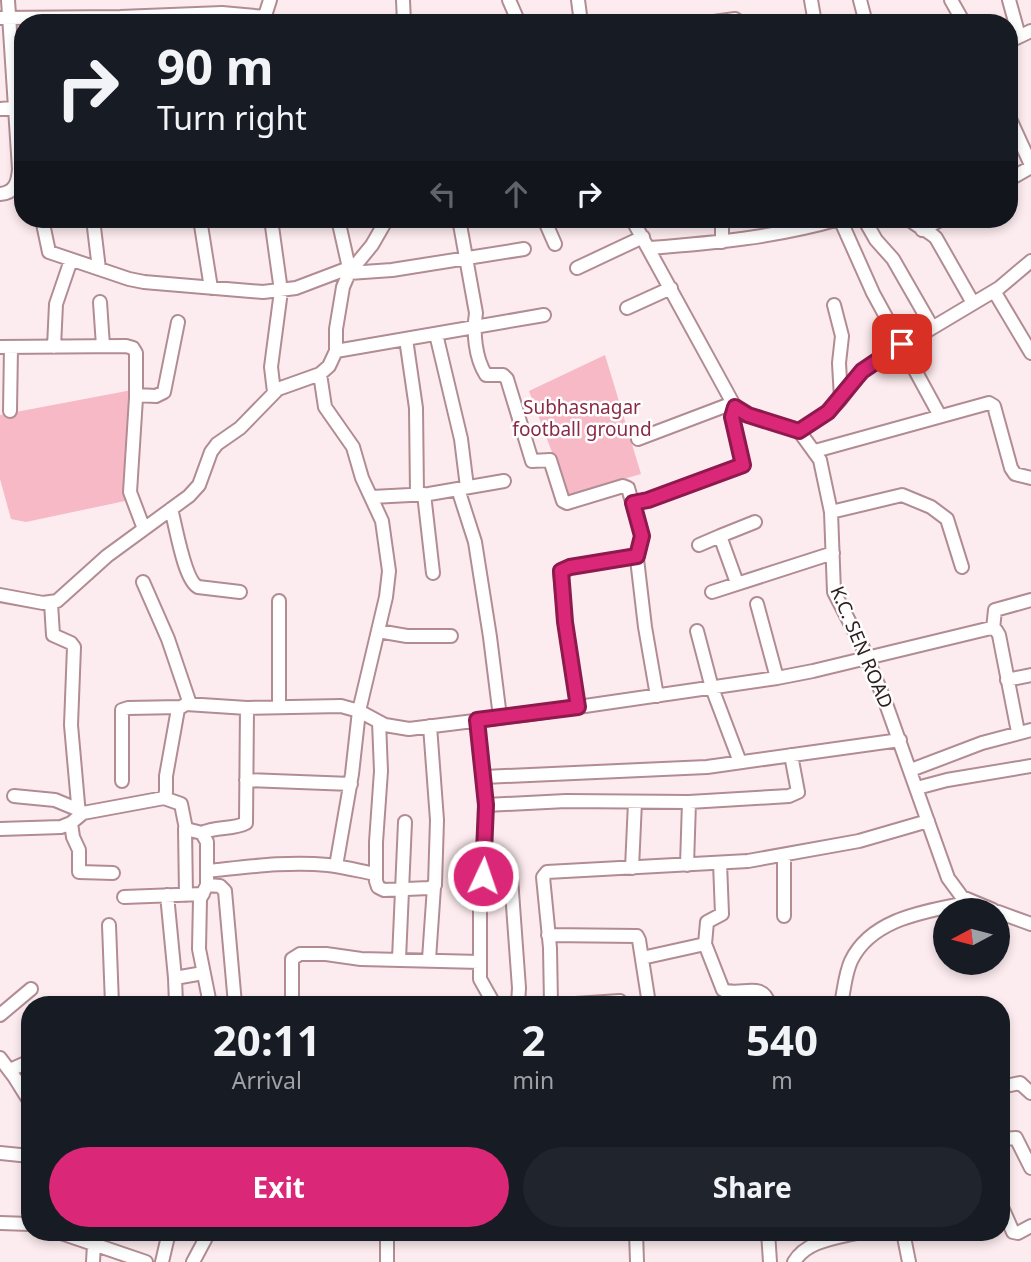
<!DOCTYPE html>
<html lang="en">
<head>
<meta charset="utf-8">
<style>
  :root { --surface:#171b24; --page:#20242c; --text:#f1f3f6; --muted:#9ea1a6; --accent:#db2777 }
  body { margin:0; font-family:"Noto Sans",sans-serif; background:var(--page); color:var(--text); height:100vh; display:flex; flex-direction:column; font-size:26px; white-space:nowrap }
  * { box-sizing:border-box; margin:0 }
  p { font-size:23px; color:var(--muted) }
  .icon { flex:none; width:38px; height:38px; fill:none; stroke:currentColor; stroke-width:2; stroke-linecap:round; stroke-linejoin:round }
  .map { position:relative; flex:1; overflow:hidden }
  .side { position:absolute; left:21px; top:996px; width:989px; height:245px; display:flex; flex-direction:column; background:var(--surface); border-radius:28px; box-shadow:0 4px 10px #0003 }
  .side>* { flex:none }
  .guide { position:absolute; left:14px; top:14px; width:1004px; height:214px; border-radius:28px; box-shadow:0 4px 10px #0003; background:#171b24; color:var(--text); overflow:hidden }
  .needle { width:46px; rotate:263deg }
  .tools { position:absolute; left:933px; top:898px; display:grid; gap:14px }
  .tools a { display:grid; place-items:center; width:77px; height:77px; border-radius:50%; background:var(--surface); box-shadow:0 4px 10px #0003; font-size:35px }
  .pin { position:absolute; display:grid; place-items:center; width:60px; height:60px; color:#fff; margin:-30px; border-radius:14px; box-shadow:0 4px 10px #0006 }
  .me { position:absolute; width:77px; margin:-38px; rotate:3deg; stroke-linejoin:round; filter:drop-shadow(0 0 5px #0008) }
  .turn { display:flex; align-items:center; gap:24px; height:147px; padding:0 28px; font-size:32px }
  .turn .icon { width:91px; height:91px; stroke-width:2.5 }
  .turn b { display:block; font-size:49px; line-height:60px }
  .lanes { display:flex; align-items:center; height:66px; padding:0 28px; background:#0003; justify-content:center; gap:35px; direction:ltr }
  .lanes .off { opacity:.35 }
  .eta { display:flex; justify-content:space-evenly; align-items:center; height:119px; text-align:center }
  .eta b { font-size:42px; font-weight:700; line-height:49px }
  .cta { display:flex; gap:14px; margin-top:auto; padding:14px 28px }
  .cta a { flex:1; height:80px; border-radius:42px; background:var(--accent); color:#fff; font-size:28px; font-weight:700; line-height:80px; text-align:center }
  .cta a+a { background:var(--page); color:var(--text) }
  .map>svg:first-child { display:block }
</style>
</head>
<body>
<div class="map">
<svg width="1031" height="1262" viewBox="0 0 1031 1262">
  <rect width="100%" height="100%" fill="#fdecef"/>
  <!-- green -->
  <path fill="#f7b9c6" d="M605,355l36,119 -73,21 -39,-104z
    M132,390l-7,111 -99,21 -15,-3 -11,-40v-64z"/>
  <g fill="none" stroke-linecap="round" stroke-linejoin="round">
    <!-- minor casing -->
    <g stroke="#b18c93" stroke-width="16">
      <path id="minor" d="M403,0l1,23
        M509,0l10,23
        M578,0l3,23
        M811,0l4,23
        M860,0l6,23
        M951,0l13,23
        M1009,0l10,36
        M0,18l120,-1 102,-4 44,4
        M263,22l7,-22
        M673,23h18
        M707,23l28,-4 6,4
        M1010,41l21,-10
        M0,109l22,-2
        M1010,119l21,46
        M1010,179l21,-12
        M0,194c15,-1 18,-12 19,-25l-11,-169
        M42,219l7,33 80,27 15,3 119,10 33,-4 58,-22
        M93,219l6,50
        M200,219l11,69
        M271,219l10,72 -10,76 3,25
        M338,219l11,49
        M459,219l17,94c-3,19 -1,45 10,62h17l4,4 25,82 18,-1 13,41 4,2 56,-17 5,2 14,48 -5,23 8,68 12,69
        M544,219l11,25
        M632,219l103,188 13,8 51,16 21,29 11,52 3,80 29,56 22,53 63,177 14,19 31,13
        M722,219v23
        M840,219l33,74 67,123
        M864,219l12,21 17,19 39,68
        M909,219c8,8 19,11 27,19l37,65
        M922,230l20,-11
        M650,248c64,-5 127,-11 189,-29
        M577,268l66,-31
        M349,273l43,-3 132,-21
        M994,291l37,62
        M100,302l3,44
        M834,305l8,31 -3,27 2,35
        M627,308l44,-20
        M436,334l25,105 6,48
        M406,339l10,69 1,86
        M0,347l126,-1 7,2 3,5v45l-6,94 14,37
        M54,347l2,-43 15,-44
        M336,351l208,-36
        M320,374l5,33 28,40 9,31 20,43 7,50 -3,26 -27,114 -7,63 -16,92
        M136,395l20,1 8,-4 14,-70
        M10,411l1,-64
        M799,431c14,-9 30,-18 41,-31 10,-12 17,-25 30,-35l129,-77 32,-27
        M638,439l95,-36
        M815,451l174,-48 5,3 17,62 4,6 16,4
        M458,489l17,53 15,95 10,80
        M424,494l9,79
        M372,497l57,-3 75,-13
        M633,503l15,-3 95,-35 -11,-48 3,-10
        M171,509c5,17 13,71 27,78l42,5
        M831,512l71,-17 29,12 16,12 15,48
        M699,545l21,-9
        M143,582l25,57 22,65
        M737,583l-17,-47 35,-14
        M712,592l121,-39
        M0,595l43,8 14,-2 50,-45 82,-60 10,-11 12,-33 6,-8 23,-16 38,-39 42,-15 9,-8 7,-15v-22l7,-42 6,-14 23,-28 15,-26
        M279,601v105
        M51,603l2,32 18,8 3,4 -3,78 8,90
        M757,604l20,74
        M993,629l2,-19 36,-10
        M378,631l29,5h44
        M697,631l15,57 28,74
        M1007,680l24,-5
        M578,707l-13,-85 -5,-50 10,-5 67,-11
        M477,720l9,85 -6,103v71l14,25
        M379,722l2,49 -5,71v39l2,6 6,3 45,-2 6,-3 2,-65 -7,-94
        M911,770l71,-27 49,-13
        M484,777l223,-10 193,-27
        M246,780l105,4
        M122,781v-71l6,-2 52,-1
        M917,788l30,-8 84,-14
        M14,796l41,4 24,10
        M164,798l17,6 5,25 16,4 5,9v43l-7,14 -1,50 11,55
        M486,805l80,-4 123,1 100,-6 9,-4 -7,-37
        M71,823l2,14 6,13v22l34,1
        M185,828l1,67
        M0,829l61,-2 10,-4 12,-10 81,-15 2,-6v-16l12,-67 8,-5 61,4 94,-2 18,5 26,14 24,4 121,-15 247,-36 36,-7 178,-43 5,2 3,5 19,97
        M202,833c14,-7 31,-3 44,-10l1,-115
        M687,865l2,-63
        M632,868l3,-66
        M207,871c40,-4 80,-10 121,-6 16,2 32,6 48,9
        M483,876l19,-1 9,3 8,110 -1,16
        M207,885l13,1 5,5 10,113
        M167,895l8,83
        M124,897l79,-3
        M998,912l33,12
        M784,916v-61
        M109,925l3,79
        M548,935l89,1 2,4 10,64
        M705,944l18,46c18,7 39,-10 46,14
        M642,958l63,-14 2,-22 15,-8 -2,-51
        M399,959l6,-137
        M429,959l5,-72
        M176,1004l-1,-26 28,-5
        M292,1004v-45l8,-5h26l35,5 119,3
        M551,1004l-1,-56 -7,-71 4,-5 201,-11 111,-20 69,-20
        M575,1004l45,-3
        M841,1004c3,-13 4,-30 10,-43 21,-44 78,-50 120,-59
        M0,1015l31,-26
        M0,1058l15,20 15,24
        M10,1070l20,-9
        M1001,1087l19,-4 11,10
        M1001,1139l15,-1 15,30
        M0,1153l30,3
        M1001,1205l12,27 5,1 13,-7
        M0,1223l30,1
        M58,1232l88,30
        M636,1232l1,30
        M768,1232l2,30
        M903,1232l6,30
        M93,1262l1,-18
        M162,1262l7,-30
        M193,1262l16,-30
        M387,1262v-30
        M794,1262c13,-22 43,-24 66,-30"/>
    </g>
    <!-- minor -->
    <use href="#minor" stroke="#fff" stroke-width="12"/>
  </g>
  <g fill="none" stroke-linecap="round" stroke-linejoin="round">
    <!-- route casing -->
    <g stroke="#8e194d" stroke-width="18">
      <path id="route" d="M483,876l3,-71 -9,-85 101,-13 -13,-85 -4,-51 9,-4 67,-11 5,-20 -9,-33 15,-3 95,-35 -11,-48 3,-10 13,8 51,16 29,-19 34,-41 40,-27"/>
    </g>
    <!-- route -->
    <use href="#route" stroke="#db2777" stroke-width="12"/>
  </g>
  <g text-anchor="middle" stroke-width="5" stroke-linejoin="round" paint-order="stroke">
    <!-- park labels -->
    <g font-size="19" fill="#892a48" stroke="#fefefe">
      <text x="582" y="414">Subhasnagar<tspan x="582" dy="22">football ground</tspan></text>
    </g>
    <!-- street labels -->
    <g font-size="19" fill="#2b1d20" stroke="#fefefe">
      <text transform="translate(862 647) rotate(67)" y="7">K.C. SEN ROAD</text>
    </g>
  </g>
</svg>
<div class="tools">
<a><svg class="needle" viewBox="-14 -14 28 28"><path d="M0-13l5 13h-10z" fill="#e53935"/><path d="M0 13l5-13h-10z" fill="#9ea1a6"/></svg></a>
</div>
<div class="pin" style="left:902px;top:344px;background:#d93025"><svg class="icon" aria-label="arrive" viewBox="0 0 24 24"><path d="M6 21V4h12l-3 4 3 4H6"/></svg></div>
<svg class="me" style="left:483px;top:876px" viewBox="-20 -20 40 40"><circle r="17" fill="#db2777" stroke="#fff" stroke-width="3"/><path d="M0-11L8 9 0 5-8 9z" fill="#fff"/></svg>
<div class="guide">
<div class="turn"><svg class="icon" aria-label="right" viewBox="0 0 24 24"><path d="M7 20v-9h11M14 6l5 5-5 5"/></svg><div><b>90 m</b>Turn right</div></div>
<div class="lanes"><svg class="icon off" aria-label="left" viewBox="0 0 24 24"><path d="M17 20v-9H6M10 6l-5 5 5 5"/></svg><svg class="icon off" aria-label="ahead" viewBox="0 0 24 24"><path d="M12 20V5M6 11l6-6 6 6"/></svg><svg class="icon" aria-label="right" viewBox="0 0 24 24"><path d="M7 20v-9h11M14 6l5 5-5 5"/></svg></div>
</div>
<section class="side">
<div class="eta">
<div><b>20:11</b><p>Arrival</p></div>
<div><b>2</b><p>min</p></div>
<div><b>540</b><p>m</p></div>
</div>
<div class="cta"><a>Exit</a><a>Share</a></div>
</section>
</div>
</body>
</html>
